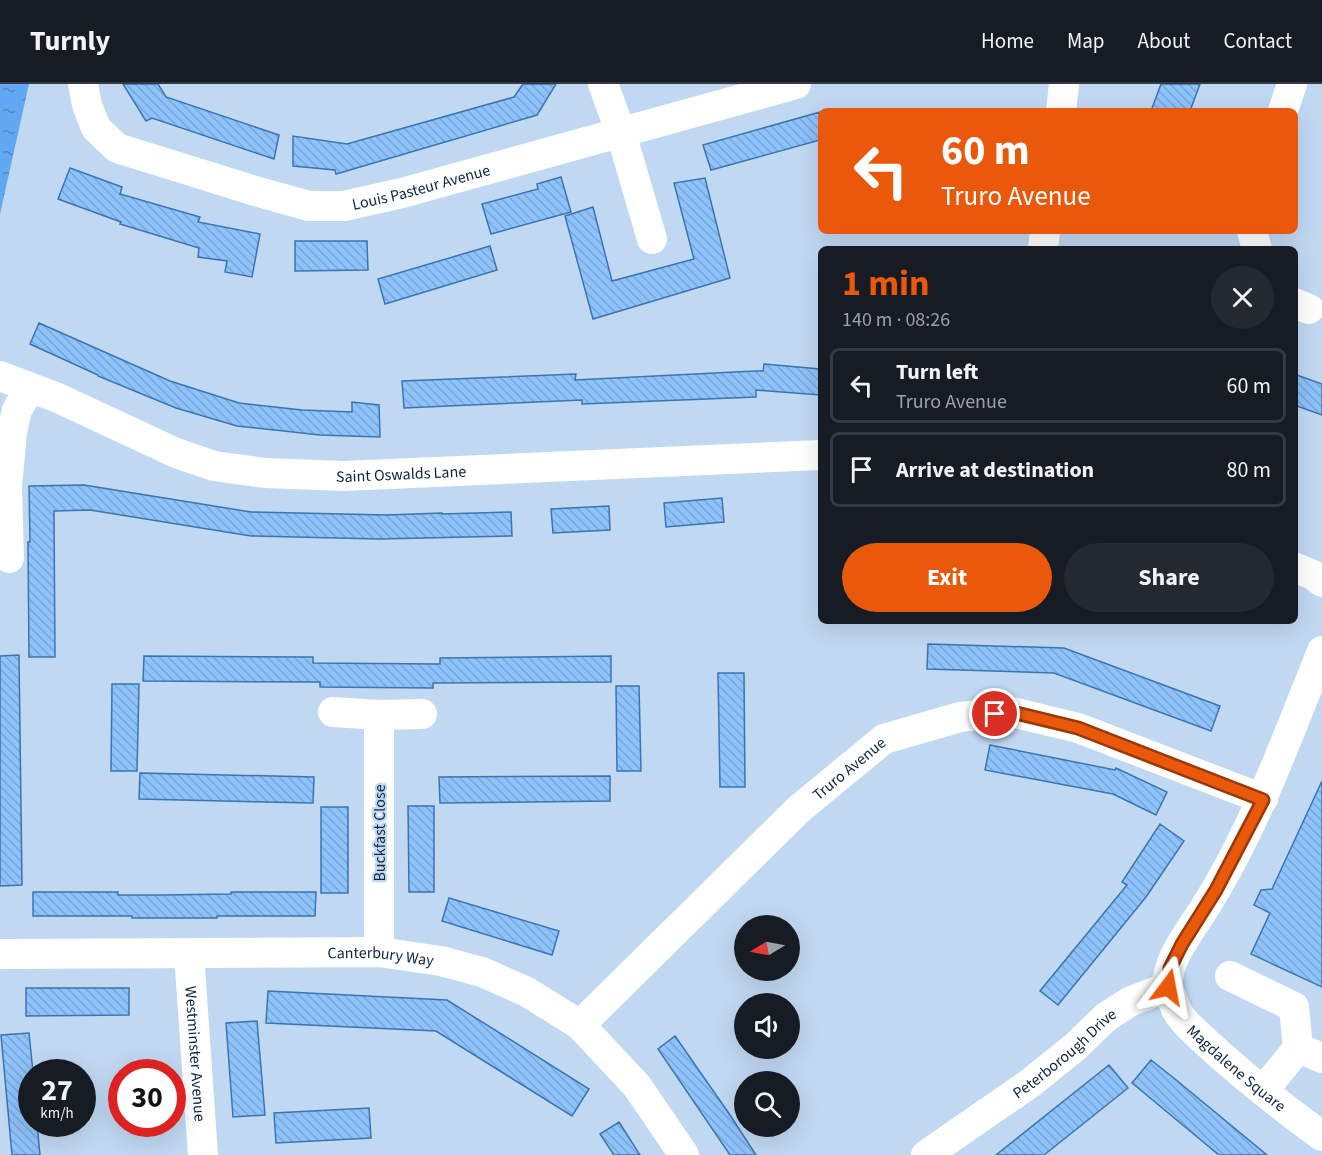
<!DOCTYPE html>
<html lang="en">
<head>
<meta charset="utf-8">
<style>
  :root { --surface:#171b24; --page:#242831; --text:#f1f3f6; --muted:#9ea1a6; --line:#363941; --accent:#ea580c }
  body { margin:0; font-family:"Source Sans 3",sans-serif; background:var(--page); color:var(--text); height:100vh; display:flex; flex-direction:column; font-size:22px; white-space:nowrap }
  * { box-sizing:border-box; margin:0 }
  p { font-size:20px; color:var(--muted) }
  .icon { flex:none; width:33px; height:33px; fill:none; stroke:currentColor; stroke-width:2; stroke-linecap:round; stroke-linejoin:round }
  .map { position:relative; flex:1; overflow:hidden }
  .drawer { position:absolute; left:818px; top:162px; width:480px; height:378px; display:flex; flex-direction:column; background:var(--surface); border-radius:9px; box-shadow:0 6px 24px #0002 }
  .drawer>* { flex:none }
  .hud { position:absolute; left:818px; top:24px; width:480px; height:126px; border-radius:9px; box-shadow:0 6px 24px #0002; background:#ea580c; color:#fff; overflow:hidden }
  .needle { width:39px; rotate:260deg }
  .buttons { position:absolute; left:734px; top:831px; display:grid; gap:12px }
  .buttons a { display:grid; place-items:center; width:66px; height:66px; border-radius:50%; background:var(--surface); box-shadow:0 6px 24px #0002; font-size:30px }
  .speed { position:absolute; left:18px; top:975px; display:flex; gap:12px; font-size:30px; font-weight:700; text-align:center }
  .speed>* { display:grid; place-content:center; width:78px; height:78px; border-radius:50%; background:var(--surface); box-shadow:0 6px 24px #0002; line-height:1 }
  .speed small { font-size:15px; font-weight:400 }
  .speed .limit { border:9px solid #d22; background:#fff; color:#111 }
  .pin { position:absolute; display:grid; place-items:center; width:51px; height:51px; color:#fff; margin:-26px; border:3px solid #fff; border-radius:50%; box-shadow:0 2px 6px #0007 }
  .me { position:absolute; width:66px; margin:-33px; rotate:13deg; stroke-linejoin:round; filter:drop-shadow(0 0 4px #0008) }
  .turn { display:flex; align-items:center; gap:21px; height:126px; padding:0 24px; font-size:27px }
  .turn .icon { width:78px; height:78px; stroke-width:2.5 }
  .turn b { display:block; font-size:42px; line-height:51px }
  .round { display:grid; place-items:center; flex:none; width:63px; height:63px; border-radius:32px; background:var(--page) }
  .overview { display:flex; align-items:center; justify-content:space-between; height:102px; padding:0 24px }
  h1 { font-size:36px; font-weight:700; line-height:45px; color:var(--accent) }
  .cta { display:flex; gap:12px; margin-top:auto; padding:12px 24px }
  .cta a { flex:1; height:69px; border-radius:36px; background:var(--accent); color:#fff; font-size:24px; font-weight:700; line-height:69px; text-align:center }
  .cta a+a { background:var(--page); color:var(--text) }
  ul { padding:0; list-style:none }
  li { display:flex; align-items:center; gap:18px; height:75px; margin:0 12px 9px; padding:0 12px; border:3px solid var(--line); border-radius:9px }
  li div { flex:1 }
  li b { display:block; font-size:22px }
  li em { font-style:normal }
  header { display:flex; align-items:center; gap:36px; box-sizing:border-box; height:84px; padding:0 30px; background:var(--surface); border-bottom:2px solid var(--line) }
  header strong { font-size:28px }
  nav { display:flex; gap:33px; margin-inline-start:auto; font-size:21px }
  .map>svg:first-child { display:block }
</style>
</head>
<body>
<header>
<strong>Turnly</strong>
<nav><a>Home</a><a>Map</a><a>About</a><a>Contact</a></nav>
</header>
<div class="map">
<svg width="1322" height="1071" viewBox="0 0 1322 1071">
  <defs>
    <pattern id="water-ripples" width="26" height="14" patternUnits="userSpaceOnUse" patternTransform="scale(1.5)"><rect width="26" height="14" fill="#61a7f2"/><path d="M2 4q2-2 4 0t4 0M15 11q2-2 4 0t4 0" fill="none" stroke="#4e88c5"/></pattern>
    <pattern id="building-back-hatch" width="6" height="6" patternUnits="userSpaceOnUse" patternTransform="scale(1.5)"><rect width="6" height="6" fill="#8ec2fb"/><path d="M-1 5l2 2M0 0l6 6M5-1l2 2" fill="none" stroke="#79a7d8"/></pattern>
  </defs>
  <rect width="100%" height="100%" fill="#c1d8f3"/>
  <!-- water -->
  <path fill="url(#water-ripples)" d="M0,0h29l-29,130z"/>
  <!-- building -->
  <path fill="url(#building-back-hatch)" stroke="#3c74af" stroke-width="1.5" d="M123,0h35l8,13 113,38 -5,24 -122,-41 -6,3z
    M523,0h33l-19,31 -201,59 -1,-4 -42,-4v-30l54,8 167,-47z
    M1161,0h39l-10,27h-39z
    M820,28v28l-109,30 -8,-25z
    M70,84l52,19 -2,7 80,23 -2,5 62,12 -8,43 -27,-5 2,-11 -29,-4 1,-9 -79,-24 1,-2 -63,-23z
    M561,93l10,35 -80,22 -9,-30 56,-15 -1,-5z
    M705,94l25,100 -137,41 -28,-103 28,-9 19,74 82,-22 -20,-76z
    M295,157h72l1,29 -73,1z
    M490,162l7,24 -112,34 -7,-25z
    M39,239l131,58 69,22 63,7 50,2v-10l27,3 1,32 -60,-2 -83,-9 -61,-18 -78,-32v-1l-68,-31z
    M764,280l56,5v26l-64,-5v7l-174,7v-4l-178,8 -2,-27 174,-7 -1,6 180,-9h8z
    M1294,290l28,10v31l-28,-10z
    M84,401l167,27 135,3 56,-2v1l69,-2 1,24 -133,3 -128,-3 -161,-26 -36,1 1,146h-26l-1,-115h2l-1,-56z
    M722,414l2,24 -58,5 -2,-24z
    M609,422l1,24 -57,3 -2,-24z
    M928,560l136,4 156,58 -9,25 -157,-58 -127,-4z
    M19,571l3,230 -22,1v-230z
    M144,572l169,1v6l127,1v-6l171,-2v26l-178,1v5l-113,-1v-5l-177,-1z
    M718,589h26l1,114h-25z
    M112,600h27l-2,87h-26z
    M616,602h23l2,85h-24z
    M990,661l125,25 1,-2 51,24 -11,23 -43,-21 -128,-24z
    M140,689l174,4 -1,26 -174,-4z
    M610,692v25l-170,2 -1,-26z
    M1322,697v206l-71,-33 19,-41 -16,-8 7,-15 11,-1z
    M408,722h26v86h-25z
    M321,723h27v86h-27z
    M1160,740l24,17 -38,56 -88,108 -18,-14 87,-106 -5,-3z
    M33,808h85v3h43l70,-1v-2h85l-1,24h-98v2h-85v-2h-99z
    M449,814l110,33 -7,24 -110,-34z
    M26,904h103v27l-103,1z
    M268,907l179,9 142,89 -17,27 -136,-85 -170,-8z
    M257,937l8,94 -32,2 -7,-94z
    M29,949l4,39h-1v52h5l3,31h-28l-11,-120z
    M675,952l55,79 26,40h-26l-72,-106z
    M1151,976l24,19 92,76h-48l-87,-72z
    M1109,981l19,23 -84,67h-48z
    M369,1024l2,30 -95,5 -2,-30z
    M619,1038l21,33h-26l-14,-21z"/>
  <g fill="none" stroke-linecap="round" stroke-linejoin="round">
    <!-- minor -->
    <g stroke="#fff" stroke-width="30">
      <path id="s1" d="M83,0l4,21 9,23 21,20 138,43 54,15h35l58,-13 394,-109"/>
      <path d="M603,0l18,49 31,106"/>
      <path d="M1061,27l3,-27"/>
      <path d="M1283,27l9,-27"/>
      <path d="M1252,147l5,18"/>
      <path d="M1043,165l2,-18"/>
      <path d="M1294,219l15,6"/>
      <path id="s2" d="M0,292l58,22 118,55 38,13 51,7 79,3 476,-21"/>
      <path d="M9,474l-2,-72 5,-54 5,-22 13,-22"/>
      <path d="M1294,483l19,8 9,7"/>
      <path id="s3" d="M1322,567c-36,89 -68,180 -120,261 -12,19 -40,54 -33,78 2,6 5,15 8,21 7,13 21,23 31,33 36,33 74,63 114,92"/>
      <path d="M333,628l46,3 43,-1"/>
      <path d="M379,868v-237"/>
      <path id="s4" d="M0,870l379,-2 62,9 41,11 45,20 53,33 57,61 47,69"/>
      <path id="s5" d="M189,870l14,201"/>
      <path d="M1230,892l64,31 4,41 -35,43"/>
      <path id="s6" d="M580,941l219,-216 85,-70 76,-22 52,-5 66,16 185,71"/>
      <path d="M1298,964l24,10"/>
      <path id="s7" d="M926,1071l103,-71 46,-37 31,-30 25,-16 37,-14"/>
    </g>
  </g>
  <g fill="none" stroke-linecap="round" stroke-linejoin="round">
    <!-- route casing -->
    <g stroke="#983908" stroke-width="15">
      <path id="route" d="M995,630l17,-2 66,16 185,72 -47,90 -34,54 -12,24 -2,19"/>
    </g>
    <!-- route -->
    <use href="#route" stroke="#ea580c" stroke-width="10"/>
  </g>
  <g text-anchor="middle" stroke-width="4.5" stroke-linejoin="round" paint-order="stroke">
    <!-- street labels -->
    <g font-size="16" fill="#0e263e" stroke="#c1d8f3">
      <text dy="6" stroke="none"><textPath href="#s1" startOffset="390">Louis Pasteur Avenue</textPath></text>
      <text dy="6" stroke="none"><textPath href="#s2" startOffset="420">Saint Oswalds Lane</textPath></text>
      <text dy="6" stroke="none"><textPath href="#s6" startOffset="372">Truro Avenue</textPath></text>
      <text transform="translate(379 749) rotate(-90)" y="6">Buckfast Close</text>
      <text dy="6" stroke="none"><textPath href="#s4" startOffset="381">Canterbury Way</textPath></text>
      <text dy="6" stroke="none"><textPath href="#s7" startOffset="172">Peterborough Drive</textPath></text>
      <text dy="6" stroke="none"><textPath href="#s5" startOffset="100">Westminster Avenue</textPath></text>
      <text dy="6" stroke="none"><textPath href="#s3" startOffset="480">Magdalene Square</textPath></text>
    </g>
  </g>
</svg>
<div class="buttons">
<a><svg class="needle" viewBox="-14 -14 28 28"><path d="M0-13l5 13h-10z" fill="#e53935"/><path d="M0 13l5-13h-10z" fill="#9ea1a6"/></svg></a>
<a><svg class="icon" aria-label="sound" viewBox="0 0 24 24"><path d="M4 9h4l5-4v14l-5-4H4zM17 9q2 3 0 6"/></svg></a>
<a><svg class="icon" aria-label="search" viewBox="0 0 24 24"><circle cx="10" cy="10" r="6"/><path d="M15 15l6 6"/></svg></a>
</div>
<div class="speed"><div>27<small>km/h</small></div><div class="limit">30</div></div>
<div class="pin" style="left:995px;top:630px;background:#d93025"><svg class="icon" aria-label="arrive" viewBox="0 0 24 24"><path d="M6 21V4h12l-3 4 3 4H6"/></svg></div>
<svg class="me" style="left:1168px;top:903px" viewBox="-20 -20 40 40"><path d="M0-17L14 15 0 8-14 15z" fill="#ea580c" stroke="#fff" stroke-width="4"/></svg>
<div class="hud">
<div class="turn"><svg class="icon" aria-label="left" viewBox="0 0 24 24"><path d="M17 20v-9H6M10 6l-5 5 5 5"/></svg><div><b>60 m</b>Truro Avenue</div></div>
</div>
<section class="drawer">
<div class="overview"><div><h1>1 min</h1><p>140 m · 08:26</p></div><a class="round"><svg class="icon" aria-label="close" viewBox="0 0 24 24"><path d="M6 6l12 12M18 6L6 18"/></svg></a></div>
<ul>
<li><svg class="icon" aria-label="left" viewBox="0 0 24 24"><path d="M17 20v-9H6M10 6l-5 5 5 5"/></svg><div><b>Turn left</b><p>Truro Avenue</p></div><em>60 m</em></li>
<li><svg class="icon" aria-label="arrive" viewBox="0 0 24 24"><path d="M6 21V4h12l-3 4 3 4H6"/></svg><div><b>Arrive at destination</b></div><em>80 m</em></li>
</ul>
<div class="cta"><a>Exit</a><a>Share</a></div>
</section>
</div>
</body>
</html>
